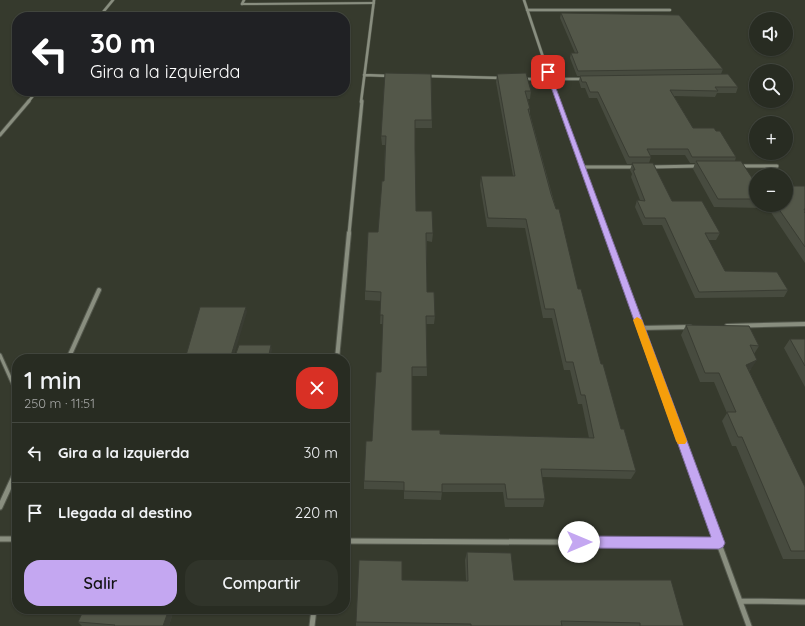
<!DOCTYPE html>
<html lang="es">
<head>
<meta charset="utf-8">
<style>
  :root { --surface:#282c22; --page:#30342a; --text:#f1f3f6; --muted:#a5a7a5; --line:#444840; --accent:#c4a7f1 }
  body { margin:0; font-family:Quicksand,sans-serif; background:var(--page); color:var(--text); height:100vh; display:flex; flex-direction:column; font-size:15px; white-space:nowrap }
  * { box-sizing:border-box; margin:0 }
  p { font-size:13px; color:var(--muted) }
  .icon { flex:none; width:22px; height:22px; fill:none; stroke:currentColor; stroke-width:2; stroke-linecap:round; stroke-linejoin:round }
  .map { position:relative; flex:1; overflow:hidden }
  .sheet { position:absolute; left:12px; top:354px; width:338px; height:260px; display:flex; flex-direction:column; background:var(--surface); border-radius:16px; box-shadow:0 1px 3px #0004,0 0 0 1px var(--line) }
  .sheet>* { flex:none }
  .banner { position:absolute; left:12px; top:12px; width:338px; height:84px; border-radius:16px; box-shadow:0 1px 3px #0004,0 0 0 1px var(--line); background:#202124; color:#fff; overflow:hidden }
  .fabs { position:absolute; left:749px; top:12px; display:grid; gap:8px }
  .fabs a { display:grid; place-items:center; width:44px; height:44px; border-radius:50%; background:var(--surface); box-shadow:0 1px 3px #0004,0 0 0 1px var(--line); font-size:20px }
  .pin { position:absolute; display:grid; place-items:center; width:34px; height:34px; color:#fff; margin:-17px; border-radius:8px; box-shadow:0 2px 6px #0006 }
  .me { position:absolute; width:44px; margin:-22px; rotate:90deg; stroke-linejoin:round; filter:drop-shadow(0 0 3px #0008) }
  .turn { display:flex; align-items:center; gap:14px; height:84px; padding:0 12px; font-size:18px }
  .turn .icon { width:52px; height:52px; stroke-width:2.5 }
  .turn b { display:block; font-size:28px; line-height:34px }
  .round { display:grid; place-items:center; flex:none; width:42px; height:42px; border-radius:16px; background:var(--page) }
  .overview { display:flex; align-items:center; justify-content:space-between; height:68px; padding:0 12px }
  h1 { font-size:24px; font-weight:600; line-height:30px }
  .primary-button { display:flex; gap:8px; margin-top:auto; padding:8px 12px }
  .primary-button a { flex:1; height:46px; border-radius:16px; background:var(--accent); color:#111; font-size:16px; font-weight:600; line-height:46px; text-align:center }
  .primary-button a+a { background:var(--page); color:var(--text) }
  ul { padding:0; list-style:none }
  li { display:flex; align-items:center; gap:12px; height:60px; padding:0 12px; border-top:1px solid var(--line) }
  li div { flex:1 }
  li b { display:block; font-size:15px }
  li em { font-style:normal }
  .map>svg:first-child { display:block }
</style>
</head>
<body>
<div class="map">
<svg width="805" height="626" viewBox="0 0 805 626">
  <rect width="100%" height="100%" fill="#363a2d"/>
  <g fill="none" stroke-linecap="round" stroke-linejoin="round">
    <!-- service-far1 casing -->
    <g stroke="#52564b" stroke-width="3">
      <path id="service-far1" d="M242,4l132,-1"/>
    </g>
    <!-- service casing -->
    <g stroke="#52564b" stroke-width="5">
      <path id="service" d="M0,355l17,38"/>
    </g>
    <!-- minor-far3 casing -->
    <g stroke="#52564b" stroke-width="3.5">
      <path id="minor-far3" d="M524,0l34,102
        M242,4l2,-4
        M527,10h143
        M99,17l14,-17
        M364,75l26,1
        M427,76l75,2
        M523,79h61
        M28,102l9,-11
        M361,102l13,-102"/>
    </g>
    <!-- minor-far2 casing -->
    <g stroke="#52564b" stroke-width="4.5">
      <path id="minor-far2" d="M558,101l48,133
        M0,135l29,-34
        M740,166h37
        M582,167h54
        M650,167l50,-1
        M349,234l13,-133"/>
    </g>
    <!-- minor-far1 casing -->
    <g stroke="#52564b" stroke-width="6">
      <path id="minor-far1" d="M606,233l62,172
        M727,326l78,-2
        M640,328l50,-1
        M68,359l31,-69
        M337,359l12,-126"/>
    </g>
    <!-- minor casing -->
    <g stroke="#52564b" stroke-width="7">
      <path id="minor" d="M668,404l81,222
        M0,507l17,-37
        M0,539h17
        M345,541l374,2
        M740,601l65,1
        M312,626l2,-17"/>
    </g>
    <!-- service-far1 -->
    <use href="#service-far1" stroke="#898e7f" stroke-width="2"/>
    <!-- service -->
    <use href="#service" stroke="#898e7f" stroke-width="3"/>
    <!-- minor-far3 -->
    <use href="#minor-far3" stroke="#898e7f" stroke-width="2.5"/>
    <!-- minor-far2 -->
    <use href="#minor-far2" stroke="#898e7f" stroke-width="3"/>
    <!-- minor-far1 -->
    <use href="#minor-far1" stroke="#898e7f" stroke-width="4"/>
    <!-- minor -->
    <use href="#minor" stroke="#898e7f" stroke-width="5"/>
  </g>
  <!-- wall -->
  <path fill="#474b3f" d="M561,13l162,56 -2,5 17,13 -2,6h-19l-2,4 -41,-1 19,32 43,29 -1,4 21,23v21h7l-1,3 -48,-1 -21,-38 2,-6h-5l-5,-8h-35l1,2 -2,6 23,38 48,32 -4,7h-8l17,31 63,19 -4,7 -89,1 -33,-73h-19l-8,-18 2,-7h3l-9,-23 1,-3 -2,-4 2,-6h-5l-30,-66h-8l-4,-10h-4l-2,-7 1,-5h-3l-7,-18 1,-5h4l-15,-35z
    M431,74l1,54h-17v21l1,62 17,22 -1,9 -5,-1v51l8,24 -1,8h-8l1,52h-15v54l28,4 149,4 -7,-34h-4l-8,-34h-6l-12,-52h-9l-18,-90 -38,-1 -7,-42 1,-9h32l-17,-94 1,-8 34,17 -1,8h-2l2,10v5l48,175 23,75 20,65 15,42 -5,8 -89,-2 3,22 -2,8h-38l-2,-15h-61l-1,8 -37,-1v-9l-40,-1v-8l8,-40 9,-69 2,-48h-3l1,-23 -16,-1v-9l13,-59 6,-51 1,-36h-3l-1,-9z
    M805,186v77l-39,-58h20z
    M686,325l73,21 -5,8 -3,15 -2,2 56,116v72h-22l-47,-113h-4l-10,-25 5,-8 -13,-31h-14l-19,-47z
    M790,339h15v48l-21,-39z
    M467,552l47,28 170,46h-328v-4l46,-42 64,1 -1,-21z
    M84,609h90l-5,17h-87l-4,-4z"/>
  <!-- shaded-wall -->
  <path fill="#3a3d33" d="M246,307l1,5 -14,47h-3z
    M271,345l1,5 -2,9h-2z
    M757,360l-6,9 -11,6 6,-10z
    M169,609h5l-5,17h-6z"/>
  <!-- building -->
  <path fill="#535749" stroke="#3a3d33" d="M561,13l118,2 44,54 -145,2 -7,-18h7z
    M385,73l46,1 1,46h-17v29l1,62h16l1,22h-7l1,59h7l1,24h-9l1,51h-15v63h28v4l154,4 -9,-43h-4l-8,-33h-7l-12,-53h-9l-19,-90 -38,-1 -7,-42h34l-18,-102 29,-1 5,18h-6l5,18h-2l23,85 5,15h3l19,80h3l20,75h2l18,65h3l12,42 -95,-2 4,30h-38l-2,-15h-63v8l-38,-1v-9l-40,-1 2,-40h6l4,-69h5l2,-57h-3l1,-23 -16,-1 3,-59h10l4,-51h2l2,-45h-5z
    M728,74l10,13h-23l3,4 -48,-1 23,38h21l2,3h4l16,26h-44l-4,-8h-41l4,8h-22l-31,-65h-8l-4,-10h-4l-2,-6z
    M696,161h45l15,23v15h-38z
    M632,163h21l19,38h30l18,32h-15l20,38 52,1 11,18 -89,2 -34,-74h-20l-8,-18 8,1 -12,-31h2z
    M786,186h19v23h-1l1,2v1h-1l1,1v34l-29,-42h10z
    M200,307h46l-16,52h-45z
    M686,325l63,1 10,20 -9,-1 7,15 -11,5 59,122v64h-14l-49,-114h-4l-11,-25h9l-17,-39h-14z
    M790,339h15v27z
    M239,345h32l-3,14h-34z
    M467,552l44,1 3,27h157l13,46h-44v-3l-79,-2 1,5h-91v-2l-115,-2 3,-62 43,1v19l66,1z
    M84,609h85l-6,17h-49l1,-1 -37,-3z"/>
  <!-- route -->
  <path fill="#c4a7f1" stroke="#7f6d9d" d="M545,70l5,2 175,471 -2,4 -4,2 -140,-1 -5,-1 -1,-5 1,-4 5,-2 132,1z"/>
  <!-- slow -->
  <path fill="#f59e0b" d="M637,317l5,3 45,121 -2,3h-7l-2,-3 -43,-121z"/>
</svg>
<div class="fabs">
<a><svg class="icon" aria-label="sound" viewBox="0 0 24 24"><path d="M4 9h4l5-4v14l-5-4H4zM17 9q2 3 0 6"/></svg></a>
<a><svg class="icon" aria-label="search" viewBox="0 0 24 24"><circle cx="10" cy="10" r="6"/><path d="M15 15l6 6"/></svg></a>
<a>+</a>
<a>−</a>
</div>
<div class="pin" style="left:548px;top:72px;background:#d93025"><svg class="icon" aria-label="arrive" viewBox="0 0 24 24"><path d="M6 21V4h12l-3 4 3 4H6"/></svg></div>
<svg class="me" style="left:579px;top:542px" viewBox="-20 -20 40 40"><circle r="19" fill="#fff"/><path d="M0-13L10 11 0 6-10 11z" fill="#c4a7f1"/></svg>
<div class="banner">
<div class="turn"><svg class="icon" aria-label="left" viewBox="0 0 24 24"><path d="M17 20v-9H6M10 6l-5 5 5 5"/></svg><div><b>30 m</b>Gira a la izquierda</div></div>
</div>
<section class="sheet">
<div class="overview"><div><h1>1 min</h1><p>250 m · 11:51</p></div><a class="round" style="background:#d93025;color:#fff"><svg class="icon" aria-label="close" viewBox="0 0 24 24"><path d="M6 6l12 12M18 6L6 18"/></svg></a></div>
<ul>
<li><svg class="icon" aria-label="left" viewBox="0 0 24 24"><path d="M17 20v-9H6M10 6l-5 5 5 5"/></svg><div><b>Gira a la izquierda</b></div><em>30 m</em></li>
<li><svg class="icon" aria-label="arrive" viewBox="0 0 24 24"><path d="M6 21V4h12l-3 4 3 4H6"/></svg><div><b>Llegada al destino</b></div><em>220 m</em></li>
</ul>
<div class="primary-button"><a>Salir</a><a>Compartir</a></div>
</section>
</div>
</body>
</html>
